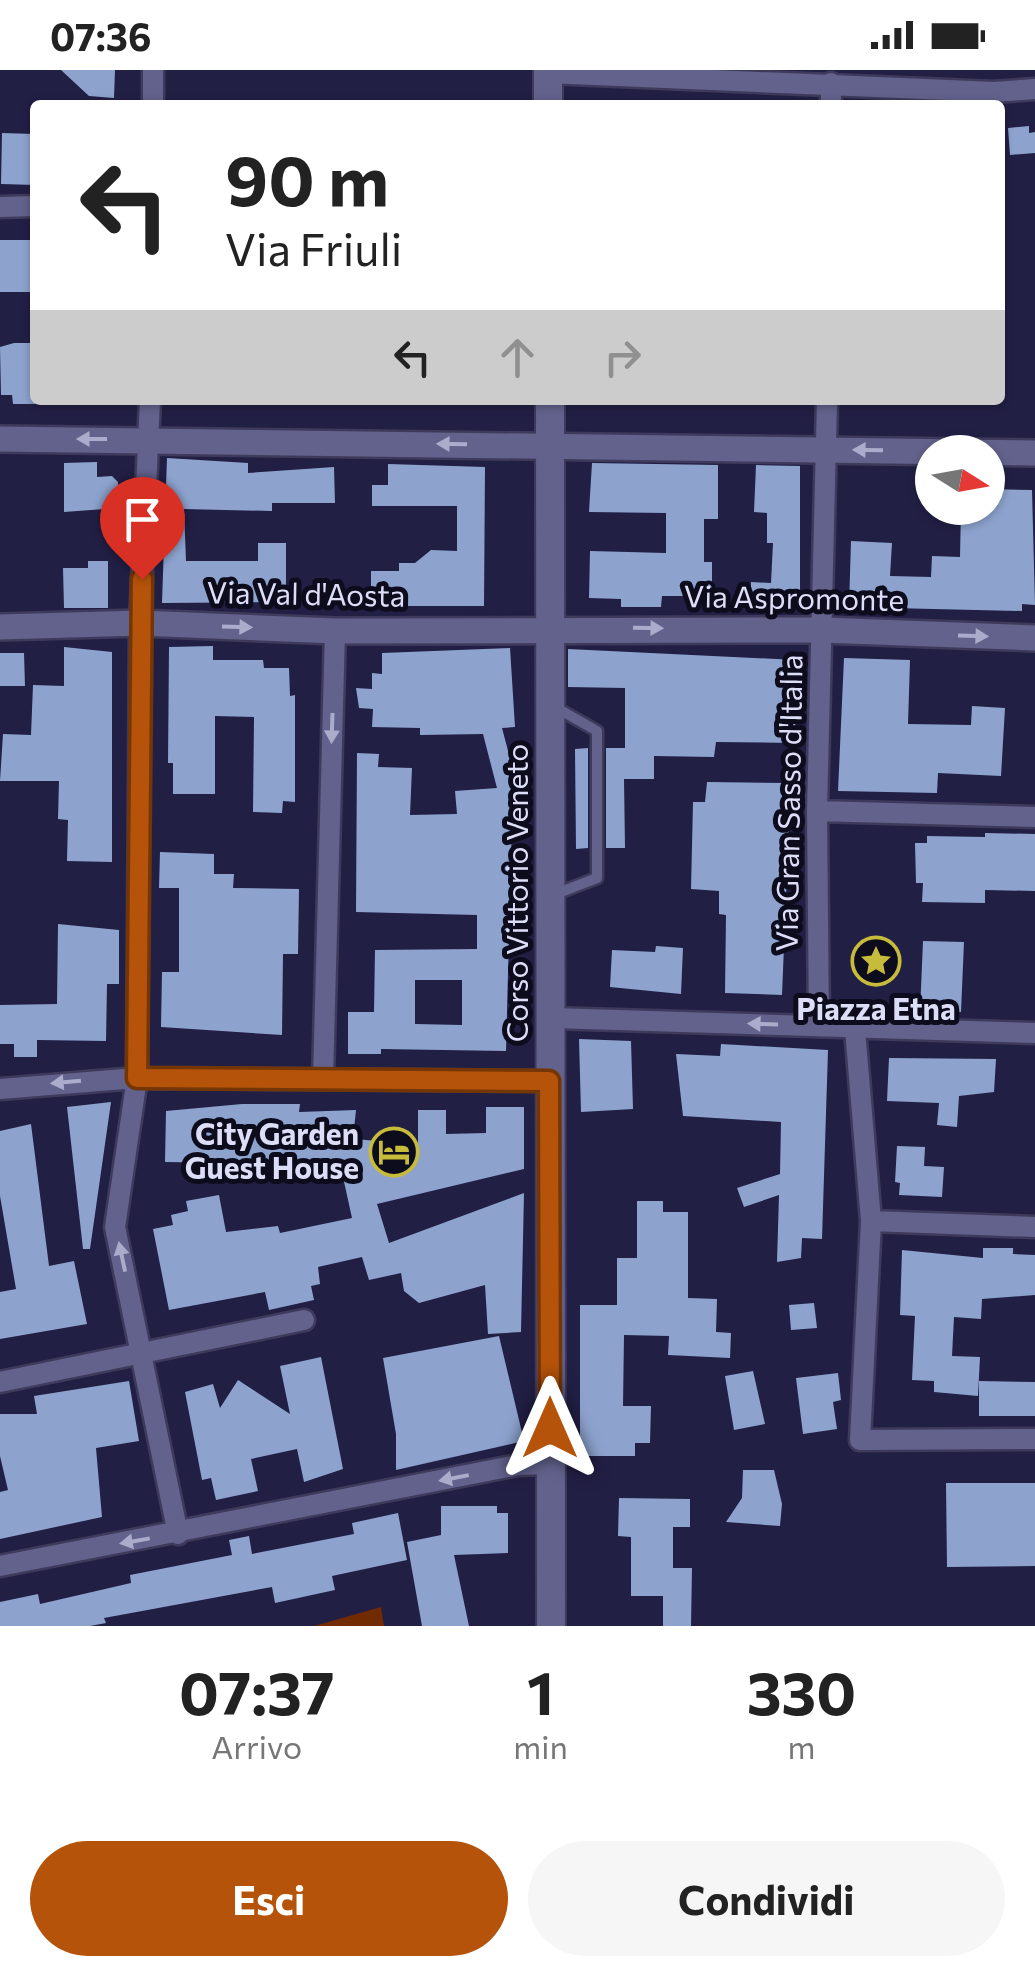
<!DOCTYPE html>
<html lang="it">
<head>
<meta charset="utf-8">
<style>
  :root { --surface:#fff; --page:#f6f6f6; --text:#222; --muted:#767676; --accent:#b45309 }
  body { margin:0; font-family:Commissioner,sans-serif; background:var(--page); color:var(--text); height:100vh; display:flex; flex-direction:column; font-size:38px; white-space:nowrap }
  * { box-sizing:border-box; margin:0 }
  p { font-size:32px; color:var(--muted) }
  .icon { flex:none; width:55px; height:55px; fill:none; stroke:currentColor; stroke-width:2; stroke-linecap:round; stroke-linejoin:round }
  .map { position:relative; height:1556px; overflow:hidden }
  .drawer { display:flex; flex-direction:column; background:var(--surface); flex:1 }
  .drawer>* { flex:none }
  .guide { position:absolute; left:30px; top:30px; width:975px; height:305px; border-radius:10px; box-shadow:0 2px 8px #0004; background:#fff; color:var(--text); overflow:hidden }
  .needle { width:65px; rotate:101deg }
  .tools { position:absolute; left:915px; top:365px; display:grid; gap:20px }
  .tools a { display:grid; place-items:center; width:90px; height:90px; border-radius:50%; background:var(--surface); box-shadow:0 2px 8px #0004; font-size:50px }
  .pin { position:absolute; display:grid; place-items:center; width:85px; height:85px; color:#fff; margin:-102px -42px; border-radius:50% 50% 50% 0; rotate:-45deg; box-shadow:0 0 10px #0007 }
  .pin .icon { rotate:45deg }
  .me { position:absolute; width:110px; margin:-55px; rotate:0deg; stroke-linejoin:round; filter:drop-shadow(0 0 8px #0008) }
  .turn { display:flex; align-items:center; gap:35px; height:210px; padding:0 30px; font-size:45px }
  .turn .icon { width:130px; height:130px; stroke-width:2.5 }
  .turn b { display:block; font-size:70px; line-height:85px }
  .lanes { display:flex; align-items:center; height:95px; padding:0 30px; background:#0003; justify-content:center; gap:50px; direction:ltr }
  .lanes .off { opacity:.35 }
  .eta { display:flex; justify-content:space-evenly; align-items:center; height:170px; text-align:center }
  .eta b { font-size:60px; font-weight:700; line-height:70px }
  .action { display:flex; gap:20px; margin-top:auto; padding:20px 30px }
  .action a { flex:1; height:115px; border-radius:60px; background:var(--accent); color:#fff; font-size:40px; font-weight:700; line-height:115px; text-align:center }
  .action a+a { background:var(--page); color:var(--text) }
  .status { display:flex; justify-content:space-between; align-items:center; height:70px; padding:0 50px; background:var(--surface); direction:ltr }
  .status svg { height:28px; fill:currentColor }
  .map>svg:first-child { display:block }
</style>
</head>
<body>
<div class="status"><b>07:36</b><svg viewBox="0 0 49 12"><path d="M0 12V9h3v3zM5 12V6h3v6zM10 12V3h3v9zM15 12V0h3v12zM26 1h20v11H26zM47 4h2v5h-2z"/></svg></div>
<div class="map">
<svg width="1035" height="1556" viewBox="0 0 1035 1556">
  <rect width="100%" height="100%" fill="#221f45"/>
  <!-- green -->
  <path fill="#712a01" d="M381,1537l3,19h-70z"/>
  <!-- building -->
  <path fill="#8da3ce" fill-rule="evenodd" d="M61,0h54l-1,28 -25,-2z
    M1029,56v7l6,-1v21l-25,2 -2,-27z
    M2,63l33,1v51l-34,-1z
    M0,170h35v52h-35z
    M14,273h21v61h-22l-1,-9h-11l-1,-48z
    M167,388l81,5v10l86,-6 1,36h-63v8l-88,-2 2,52h72v-18h28v59l-124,1z
    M97,392v15l15,-1 6,6v26l-54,4v-49z
    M592,393l126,2v54h-14v43h8v34h-50l-1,11h-40v-8l-32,-1 1,-47 76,2v-40l-77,-1z
    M388,394l97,3 -1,139h-100v-7l-13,1v-29h28v-8h16l16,-13 26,1v-45h-85v-21h16z
    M756,395l44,1v125l-9,15 -41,-2 1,-22 20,1 2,-40h-6v-30l-13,-1z
    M988,419l44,1 3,115 -13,-1v7l-173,-4 2,-66 41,2 -2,33 41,1 1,-21 28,1 1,-49h27z
    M88,491h20v47h-44l-1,-40h25z
    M213,576v14h50l1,8h25l1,28 5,-1v107l-12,-1 -1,12 -29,-1 1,-95 -39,-1v78h-42v-31h-5l1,-116z
    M64,577l48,5v210l-45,-1 1,-41 -10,-1 1,-38h-59l3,-47 28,1 2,-50 31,1z
    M510,578l5,79 -13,1 9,34 5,55 -4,1 -6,233 -125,-2v5h-33v-42h26l1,-62 102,-1v-34l-121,-3 1,-159 22,1 -1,13 34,1 -2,47 47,-1 -2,-23 42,-3 -14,-54 -63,1v-7l-48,-1 1,-18 -14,-1 -3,-20 16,1v-16l10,1v-21zM415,910h47v45l-47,-1z
    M568,579l228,11 -1,83 -79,-1 -2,15 -60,-1v23h-30l1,69h-19v-100h19v-60l-57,-1z
    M0,583h24l1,33h-25z
    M844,588l66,2 -2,64 63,1 1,-19 33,2 -4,68 -63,-3 -1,20 -99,-2z
    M588,678v100l-12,1 -1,-100z
    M707,712l77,1 -1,42 6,-1 -7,171 -57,-2 1,-78 -7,-1v-23l-28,-2 2,-87h12z
    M985,763l50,1v57l-50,-1v13l-63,-1 1,-19h-7l-1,-40h12v-7l58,1z
    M160,782l54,2v20h20l-1,14 66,1 -1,65h-15l-1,81 -121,-8 1,-55h17v-84h-20z
    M58,854l61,6v54h-12l-1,57 -69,-1v17h-23v-13h-14v-39l57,-1z
    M923,871l41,1 -3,70h-41z
    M656,876l27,2 -2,46 -71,-7 2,-37 43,2z
    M579,969l52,2 2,68 -52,3z
    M721,974l107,6 -6,189 -20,-1 -1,20 -24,4 2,-67 -35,12 -7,-19 43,-14 1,-52 -98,-6 -7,-62 44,2z
    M889,988l107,1 -2,33 -35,4 -2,31 -20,-2 2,-22 -52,-2z
    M111,1032l-21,147h-7l-16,-142z
    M242,1034h58l-1,8 57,-2 -3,29 65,5v-34h28v24l40,-1v-26h38v62l-147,35 12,39 135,-50 -3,139 -33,2 -3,-49 -66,18 -15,-12 -3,-18 -32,7 -7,-23 -44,10 2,17 -9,2 3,14 -45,10 -4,-18 -96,18 -16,-81 20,-4 -2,-10 17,-4 -2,-10 33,-6 7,37 52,-6 2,7 72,-15 -9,-41 -21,3 -1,-16 -156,-2 1,-51z
    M31,1054l18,142 25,-5 13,63 -87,15v-47l16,-3 -16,-93v-65z
    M897,1076l28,1 -1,19 20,1 -2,30 -43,-2 1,-12 -5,-1z
    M637,1131h26v11h25v86l29,1 -1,33 15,1 -1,25 -62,-3 1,-19 -45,-1 -1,71h28l-1,37h-15v13h-55v-151h37v-47h20z
    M983,1178h30v6l22,1v40l-53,4 -1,20 -27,-2 -2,39 28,1 -2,39 -44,-4v-11l-22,-1 3,-64 -15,-1 2,-65 81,8z
    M814,1233l3,25 -26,2 -2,-25z
    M499,1266l25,105 -128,29v-36l-13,-76z
    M321,1287l22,112 -39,13 -7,-33 -46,10 7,32 -42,9 -5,-22 -9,2 -17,-88 28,-8 7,24 18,-28 52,34 -10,-48z
    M753,1301l12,53 -31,6 -9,-54z
    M838,1303l3,27 -8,2 4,27 -34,5 -7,-56z
    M129,1311l10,60 -43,7 6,69 -102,22v-47l8,-2 -8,-34v-42h37l-3,-18z
    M979,1311l56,1v34h-56z
    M743,1400h31l8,34 -2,22 -54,-4 16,-24z
    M946,1413h89v83l-88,1z
    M619,1428l71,1v28h-17v41h19l-1,58h-28v-30h-32v-59l-13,-1z
    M441,1436h56v7h11v40l-54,2 15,71h-47l-15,-84 34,-7z
    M398,1443l9,47 -75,16 3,14 -60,13 -3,-16 -168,31 2,5 -16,3h-90v-24l38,-8 2,10 91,-21 -1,-8 102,-20 -3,-15 20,-4 3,18 102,-20 -2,-11z"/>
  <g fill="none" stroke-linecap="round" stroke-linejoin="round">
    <!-- service casing -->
    <g stroke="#3e3a5b" stroke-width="15">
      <path id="service" d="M553,825l44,-17v-147l-42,-24"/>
    </g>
    <!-- minor casing -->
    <g stroke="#3e3a5b" stroke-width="25">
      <path id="minor" d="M153,0v35
        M548,3l446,19 41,-3
        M831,35v-22
        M0,137l35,-1
        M150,330l-10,223 -3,455 -22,149 63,307
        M817,741l218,6
        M552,948l483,15
        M819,956l-2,-215 10,-411
        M855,959l16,192 -11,219 175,-1
        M323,1009l12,-448
        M0,1019l137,-11 412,3
        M871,1151l164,6
        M0,1312l304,-62
        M0,1496l518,-101 32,-1"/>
    </g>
    <!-- tertiary casing -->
    <g stroke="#3e3a5b" stroke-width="30">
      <path id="tertiary" d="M0,369l1035,14
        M0,557l140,-4 195,8 487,-1 213,8"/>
    </g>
    <!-- secondary casing -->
    <g stroke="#3e3a5b" stroke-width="32">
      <path id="secondary" d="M548,0v35
        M550,330l1,1226"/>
    </g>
    <!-- service -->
    <use href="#service" stroke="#62628d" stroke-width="10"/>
    <!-- minor -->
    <use href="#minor" stroke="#62628d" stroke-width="20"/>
    <!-- tertiary -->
    <use href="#tertiary" stroke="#62628d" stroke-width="25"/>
    <!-- secondary -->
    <use href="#secondary" stroke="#62628d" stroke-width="28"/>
  </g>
  <!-- one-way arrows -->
  <defs><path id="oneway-solid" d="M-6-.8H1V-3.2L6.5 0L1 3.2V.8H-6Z" transform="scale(2.5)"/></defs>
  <g fill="#abaccc">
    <use href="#oneway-solid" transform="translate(92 369) rotate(-180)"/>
    <use href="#oneway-solid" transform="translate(452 374) rotate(-179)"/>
    <use href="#oneway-solid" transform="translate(868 380) rotate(-179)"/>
    <use href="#oneway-solid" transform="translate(237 557) rotate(2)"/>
    <use href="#oneway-solid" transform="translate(648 558) rotate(1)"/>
    <use href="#oneway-solid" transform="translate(973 566) rotate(2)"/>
    <use href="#oneway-solid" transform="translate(332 658) rotate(92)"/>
    <use href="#oneway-solid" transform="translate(763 954) rotate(-178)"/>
    <use href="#oneway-solid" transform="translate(66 1012) rotate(175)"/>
    <use href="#oneway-solid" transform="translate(122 1187) rotate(-102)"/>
    <use href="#oneway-solid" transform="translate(454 1408) rotate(169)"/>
    <use href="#oneway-solid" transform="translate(135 1471) rotate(170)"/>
  </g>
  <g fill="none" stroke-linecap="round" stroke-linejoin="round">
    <!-- route casing -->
    <g stroke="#753606" stroke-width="25">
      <path id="route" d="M142,509l-5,499 412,3 1,347"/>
    </g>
    <!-- route -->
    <use href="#route" stroke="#b45309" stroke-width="18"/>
  </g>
  <!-- icons -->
  <defs>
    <g id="sight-ring" transform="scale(2.5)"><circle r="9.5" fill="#0d0c1c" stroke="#c7bb3b" stroke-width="1.5"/><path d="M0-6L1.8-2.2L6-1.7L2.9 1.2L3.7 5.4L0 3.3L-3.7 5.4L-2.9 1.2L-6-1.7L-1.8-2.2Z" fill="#c7bb3b"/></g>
    <g id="hotel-ring" transform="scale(2.5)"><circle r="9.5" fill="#0d0c1c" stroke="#c7bb3b" stroke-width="1.5"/><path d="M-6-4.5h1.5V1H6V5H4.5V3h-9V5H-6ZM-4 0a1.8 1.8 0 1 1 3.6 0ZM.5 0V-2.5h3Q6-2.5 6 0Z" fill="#c7bb3b"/></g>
  </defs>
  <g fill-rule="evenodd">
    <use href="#sight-ring" x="876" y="891"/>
    <use href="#hotel-ring" x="394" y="1082"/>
  </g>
  <g text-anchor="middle" stroke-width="10" stroke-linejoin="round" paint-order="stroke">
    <!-- street labels -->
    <g font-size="30" fill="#dcddf6" stroke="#0d0c1c">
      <text transform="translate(306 525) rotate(1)" y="10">Via Val d'Aosta</text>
      <text transform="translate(794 529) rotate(1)" y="10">Via Aspromonte</text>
      <text transform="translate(790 733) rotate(-89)" y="10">Via Gran Sasso d'Italia</text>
      <text transform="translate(518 823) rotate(-90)" y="10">Corso Vittorio Veneto</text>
    </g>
    <!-- poi labels -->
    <g font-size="30" font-weight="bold" fill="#dcddf6" stroke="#0d0c1c">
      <text x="876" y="950">Piazza Etna</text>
      <text x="359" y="1075" text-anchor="end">City Garden<tspan x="359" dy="34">Guest House</tspan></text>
    </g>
  </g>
</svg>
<div class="tools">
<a><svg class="needle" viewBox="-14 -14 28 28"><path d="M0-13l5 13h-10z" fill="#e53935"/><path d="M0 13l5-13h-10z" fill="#767676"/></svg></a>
</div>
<div class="pin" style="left:142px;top:509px;background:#d93025"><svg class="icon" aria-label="arrive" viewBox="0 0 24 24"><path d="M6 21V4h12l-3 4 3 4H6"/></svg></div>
<svg class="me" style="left:550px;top:1358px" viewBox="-20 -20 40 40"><path d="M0-17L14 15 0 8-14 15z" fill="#b45309" stroke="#fff" stroke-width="4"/></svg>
<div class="guide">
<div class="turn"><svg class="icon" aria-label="left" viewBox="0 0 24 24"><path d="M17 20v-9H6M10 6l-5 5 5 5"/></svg><div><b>90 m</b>Via Friuli</div></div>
<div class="lanes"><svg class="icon" aria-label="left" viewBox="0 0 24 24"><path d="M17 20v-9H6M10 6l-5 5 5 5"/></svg><svg class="icon off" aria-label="ahead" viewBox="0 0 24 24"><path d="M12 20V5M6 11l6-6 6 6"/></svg><svg class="icon off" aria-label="right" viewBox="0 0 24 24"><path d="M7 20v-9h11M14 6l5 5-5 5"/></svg></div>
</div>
</div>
<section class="drawer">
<div class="eta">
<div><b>07:37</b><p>Arrivo</p></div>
<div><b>1</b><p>min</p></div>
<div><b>330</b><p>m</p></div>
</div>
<div class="action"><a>Esci</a><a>Condividi</a></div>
</section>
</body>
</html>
